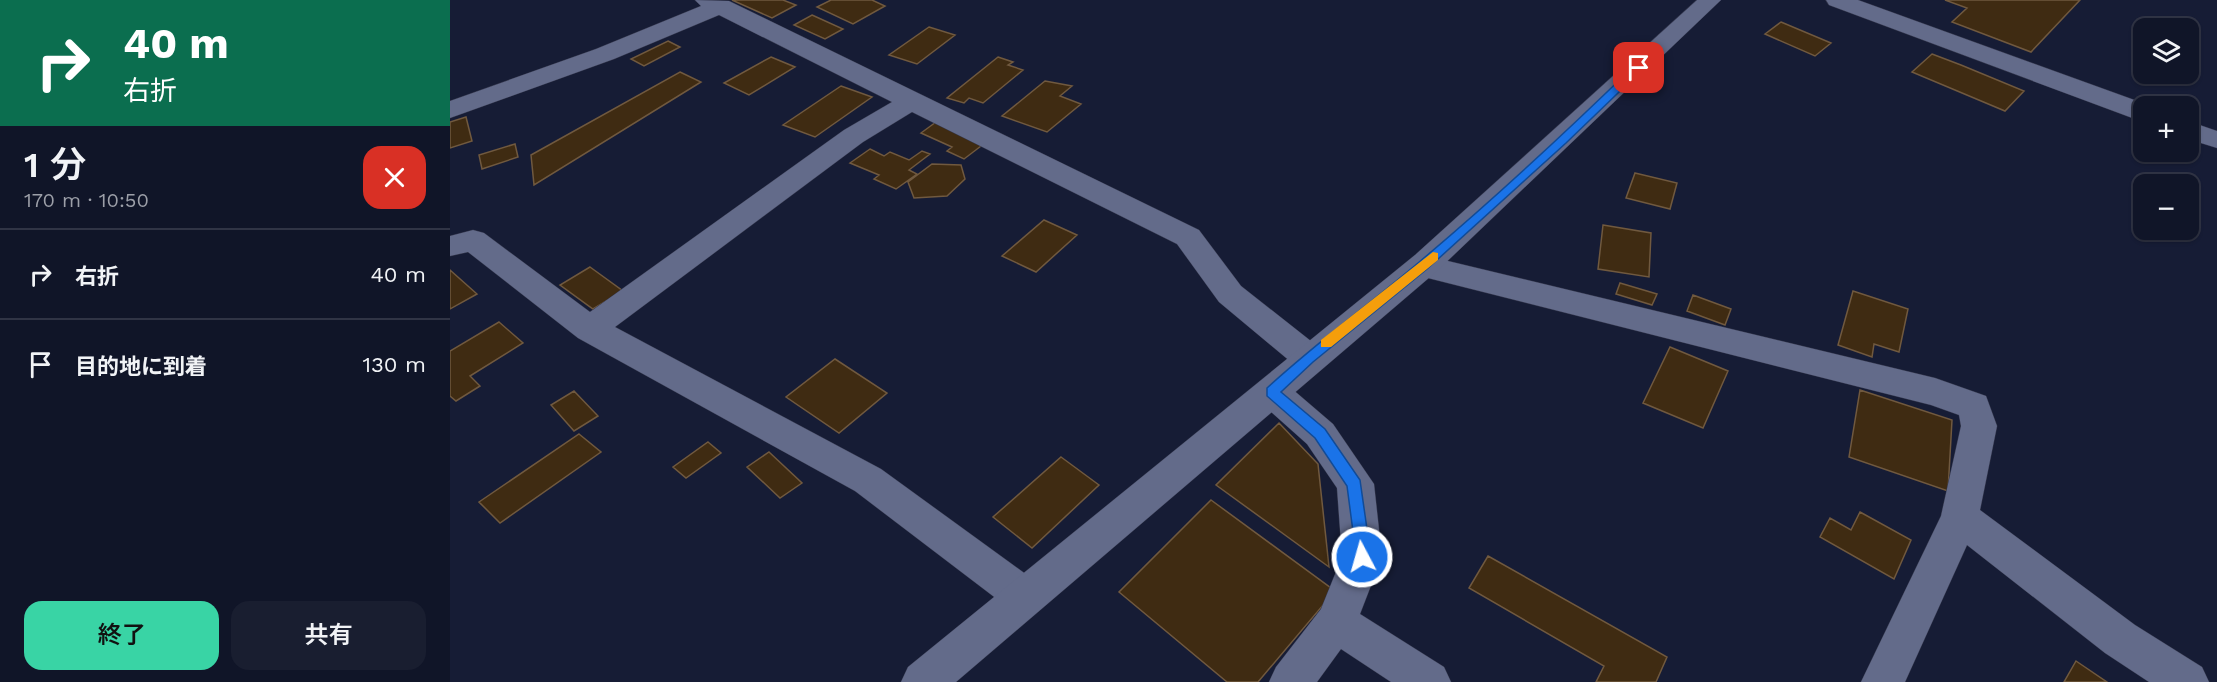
<!DOCTYPE html>
<html lang="ja">
<head>
<meta charset="utf-8">
<style>
  :root { --surface:#101528; --page:#191e30; --text:#f1f3f6; --muted:#9c9fa8; --line:#303445; --accent:#39d4a5 }
  body { margin:0; font-family:"Work Sans","Noto Sans JP",sans-serif; background:var(--page); color:var(--text); height:100vh; display:flex; flex-direction:column; font-size:22px; white-space:nowrap }
  * { box-sizing:border-box; margin:0 }
  p { font-size:20px; color:var(--muted) }
  .icon { flex:none; width:33px; height:33px; fill:none; stroke:currentColor; stroke-width:2; stroke-linecap:round; stroke-linejoin:round }
  .map { position:relative; flex:1; overflow:hidden }
  .sheet { display:flex; flex-direction:column; background:var(--surface); width:450px }
  .sheet>* { flex:none }
  .top-card { background:#0b6e4f; color:#fff; overflow:hidden }
  .buttons { position:absolute; left:1683px; top:18px; display:grid; gap:12px }
  .buttons a { display:grid; place-items:center; width:66px; height:66px; border-radius:12px; background:var(--surface); box-shadow:0 2px 4px #0004,0 0 0 2px var(--line); font-size:30px }
  .pin { position:absolute; display:grid; place-items:center; width:51px; height:51px; color:#fff; margin:-26px; border-radius:12px; box-shadow:0 3px 9px #0006 }
  .me { position:absolute; width:66px; margin:-33px; rotate:354deg; stroke-linejoin:round; filter:drop-shadow(0 0 4px #0008) }
  .turn { display:flex; align-items:center; gap:21px; height:126px; padding:0 24px; font-size:27px }
  .turn .icon { width:78px; height:78px; stroke-width:2.5 }
  .turn b { display:block; font-size:42px; line-height:51px }
  .round { display:grid; place-items:center; flex:none; width:63px; height:63px; border-radius:18px; background:var(--page) }
  .headline { display:flex; align-items:center; justify-content:space-between; height:102px; padding:0 24px }
  h1 { font-size:36px; font-weight:600; line-height:45px }
  .action { display:flex; gap:12px; margin-top:auto; padding:12px 24px }
  .action a { flex:1; height:69px; border-radius:18px; background:var(--accent); color:#111; font-size:24px; font-weight:600; line-height:69px; text-align:center }
  .action a+a { background:var(--page); color:var(--text) }
  ul { padding:0; list-style:none }
  li { display:flex; align-items:center; gap:18px; height:90px; padding:0 24px; border-top:2px solid var(--line) }
  li div { flex:1 }
  li b { display:block; font-size:22px }
  li em { font-style:normal }
  main { display:flex; flex:1; min-height:0 }
  .map>svg:first-child { display:block }
</style>
</head>
<body>
<main>
<section class="sheet">
<div class="top-card">
<div class="turn"><svg class="icon" aria-label="right" viewBox="0 0 24 24"><path d="M7 20v-9h11M14 6l5 5-5 5"/></svg><div><b>40 m</b>右折</div></div>
</div>
<div class="headline"><div><h1>1 分</h1><p>170 m · 10:50</p></div><a class="round" style="background:#d93025;color:#fff"><svg class="icon" aria-label="close" viewBox="0 0 24 24"><path d="M6 6l12 12M18 6L6 18"/></svg></a></div>
<ul>
<li><svg class="icon" aria-label="right" viewBox="0 0 24 24"><path d="M7 20v-9h11M14 6l5 5-5 5"/></svg><div><b>右折</b></div><em>40 m</em></li>
<li><svg class="icon" aria-label="arrive" viewBox="0 0 24 24"><path d="M6 21V4h12l-3 4 3 4H6"/></svg><div><b>目的地に到着</b></div><em>130 m</em></li>
</ul>
<div class="action"><a>終了</a><a>共有</a></div>
</section>
<div class="map">
<svg width="1767" height="682" viewBox="0 0 1767 682">
  <rect width="100%" height="100%" fill="#161c35"/>
  <!-- building -->
  <path fill="#3f2b12" stroke="#70593f" stroke-width="1.5" d="M282,0h51l13,5 -24,13z
    M381,0h41l13,6 -32,18 -36,-17z
    M1495,0h135l-49,52 -79,-30 15,-14z
    M362,15l31,14 -18,10 -31,-14z
    M1331,22l50,21 -16,13 -50,-22z
    M479,27l26,8 -38,29 -28,-9z
    M218,41l12,6 -36,19 -13,-7z
    M1482,54l29,11 63,26 -19,20 -93,-39z
    M321,57l24,10 -46,28 -25,-12z
    M548,57l15,5 -5,3 15,5 -40,33 -14,-5 -5,5 -17,-5z
    M230,72l21,10 -167,103 -3,-30z
    M595,81l27,5 -12,10 21,8 -34,28 -45,-16z
    M391,86l31,11 -57,40 -32,-12z
    M16,117l6,24 -22,7v-26z
    M486,122l49,21 -21,16 -17,-8 5,-4 -31,-14z
    M65,144l3,13 -36,12 -3,-14z
    M420,149l14,7 6,-4 19,8 13,-9 8,3 -21,16 8,4 -21,15 -22,-10 5,-4 -29,-12z
    M482,164l29,1 4,14 -18,17 -33,2 -6,-16z
    M1185,173l42,10 -7,26 -44,-11z
    M594,220l33,15 -41,37 -34,-16z
    M1153,225l48,8 -2,44 -51,-8z
    M140,267l33,24 -30,18 -33,-24z
    M0,270l27,24 -27,15z
    M1170,283l37,11 -5,11 -36,-11z
    M1403,291l55,18 -9,43 -25,-8 -2,13 -34,-12z
    M1243,295l38,14 -6,16 -38,-14z
    M49,322l24,21 -53,33 10,10 -24,15 -6,-5v-45z
    M1220,347l58,24 -25,57 -60,-25z
    M385,359l52,34 -48,40 -53,-36z
    M1410,390l92,30 -4,71 -99,-34z
    M124,391l24,25 -24,15 -23,-26z
    M829,423l39,41 11,103 -113,-82z
    M129,434l22,18 -101,71 -21,-21z
    M258,442l13,11 -35,25 -13,-11z
    M319,452l33,31 -22,15 -33,-31z
    M611,457l38,28 -67,63 -39,-31z
    M761,500l124,91 -77,91h-31l-108,-90z
    M1410,512l51,28 -17,39 -74,-42 10,-19 21,12z
    M1038,556l179,101 -11,25h-60l8,-16 -135,-78z
    M1626,661l31,21h-43z"/>
  <g fill="none" stroke-linecap="round" stroke-linejoin="round">
    <!-- street casing -->
    <g stroke="#33364b" stroke-width="1">
      <path id="street" d="M245,0l34,1 470,229 42,56 80,63 5,9 -5,9 -12,4 -12,-4 -78,-65 -42,-58 -265,-132 -49,30 -248,185 266,142 157,114 6,13 -6,13 -14,6 -14,-6 -155,-118 -277,-153 -110,-86 -18,4v-20l23,-6 11,3 106,79 254,-182 48,-28 -173,-87 -105,44 -164,59v-17l146,-52 105,-43z
        M973,255l512,123 51,18 11,30 -17,84 155,115 67,42 7,15h-60l-44,-29 -138,-108 -62,137h-44l80,-166 20,-90 -2,-11 -28,-10 -519,-131 -4,-8 4,-8z
        M822,378l12,4 49,42 41,60 8,73 -22,57 84,53 7,15h-60l-50,-33 -24,33h-48l7,-15 45,-58 21,-52 -5,-69 -30,-44 -47,-42 -5,-10 5,-10z"/>
    </g>
    <!-- secondary casing -->
    <g stroke="#33364b" stroke-width="1">
      <path id="secondary" d="M1247,0h24l-284,271 -481,411h-55l7,-15 507,-412z
        M1376,0h32l293,106h-7v15l-9,-2 -306,-114z
        M1738,121l29,10v17l-29,-9z"/>
    </g>
    <!-- street -->
    <use href="#street" fill="#636b8a" fill-rule="evenodd"/>
    <!-- secondary -->
    <use href="#secondary" fill="#636b8a" fill-rule="evenodd"/>
  </g>
  <!-- route -->
  <path fill="#1a73e8" stroke="#114b97" stroke-width="1.5" d="M1185,65l9,3 -78,75 -139,126 -114,93 -32,30 44,37 35,51 11,77 -3,5 -6,2 -5,-2 -10,-76 -32,-48 -48,-42v-8c48,-44 101,-83 151,-125 75,-63 147,-130 217,-198z"/>
  <!-- slow -->
  <path fill="#f59e0b" d="M983,252l5,1v7l-107,87h-10v-7z"/>
</svg>
<div class="buttons">
<a><svg class="icon" aria-label="layers" viewBox="0 0 24 24"><path d="M12 4l9 5-9 5-9-5zM3 14l9 5 9-5"/></svg></a>
<a>+</a>
<a>−</a>
</div>
<div class="pin" style="left:1189px;top:68px;background:#d93025"><svg class="icon" aria-label="arrive" viewBox="0 0 24 24"><path d="M6 21V4h12l-3 4 3 4H6"/></svg></div>
<svg class="me" style="left:912px;top:557px" viewBox="-20 -20 40 40"><circle r="17" fill="#1a73e8" stroke="#fff" stroke-width="3"/><path d="M0-11L8 9 0 5-8 9z" fill="#fff"/></svg>
</div>
</main>
</body>
</html>
